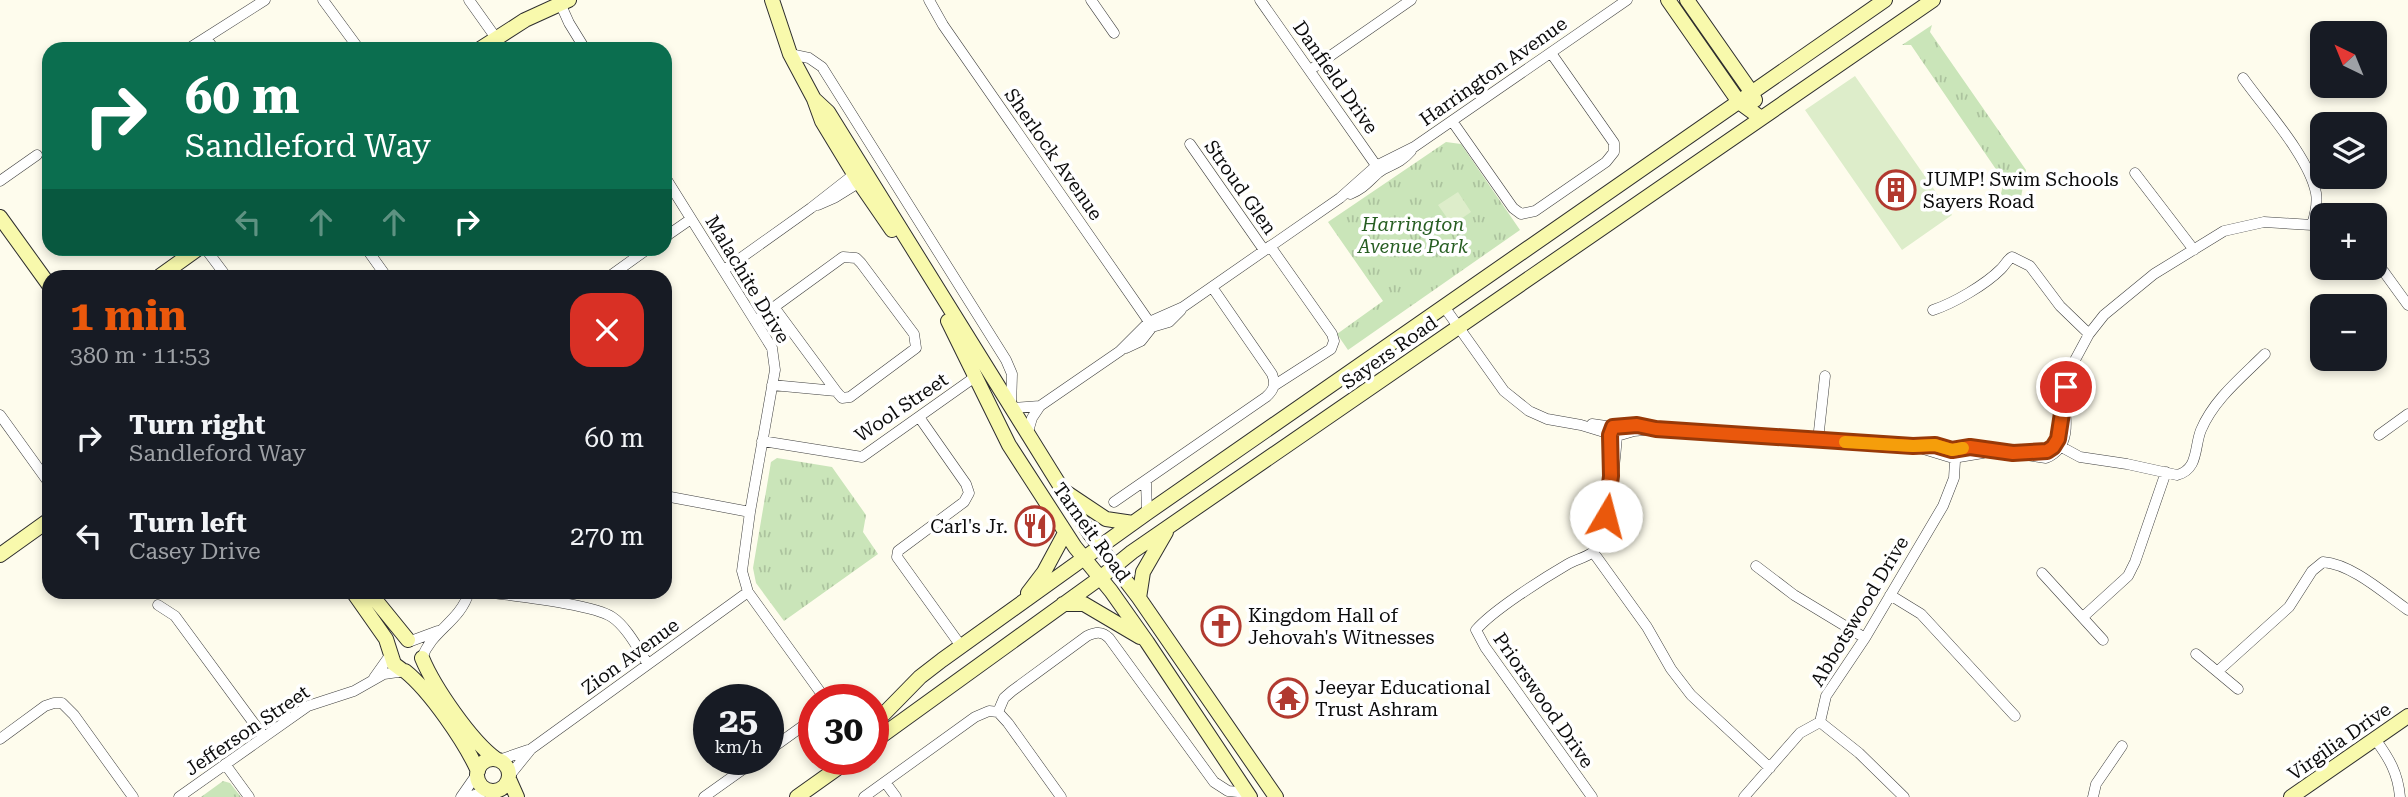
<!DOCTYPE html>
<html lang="en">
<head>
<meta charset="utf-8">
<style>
  :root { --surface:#171b24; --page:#20242c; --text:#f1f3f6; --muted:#9ea1a6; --accent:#ea580c }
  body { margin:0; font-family:"Roboto Serif",serif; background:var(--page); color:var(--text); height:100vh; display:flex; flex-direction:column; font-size:26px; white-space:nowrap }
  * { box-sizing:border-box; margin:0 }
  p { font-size:23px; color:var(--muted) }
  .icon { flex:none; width:38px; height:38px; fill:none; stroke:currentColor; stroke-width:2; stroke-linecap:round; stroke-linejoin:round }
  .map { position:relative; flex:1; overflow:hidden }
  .sheet { position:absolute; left:42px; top:270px; width:630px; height:329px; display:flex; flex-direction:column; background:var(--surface); border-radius:21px; box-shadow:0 4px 10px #0003 }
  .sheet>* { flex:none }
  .top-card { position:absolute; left:42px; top:42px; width:630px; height:214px; border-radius:21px; box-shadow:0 4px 10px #0003; background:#0b6e4f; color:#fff; overflow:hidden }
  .needle { width:46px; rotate:317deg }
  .controls { position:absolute; left:2310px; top:21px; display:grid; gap:14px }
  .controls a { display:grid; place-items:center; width:77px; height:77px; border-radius:14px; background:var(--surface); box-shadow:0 4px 10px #0003; font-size:35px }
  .speed { position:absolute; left:693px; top:684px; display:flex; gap:14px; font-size:35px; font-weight:700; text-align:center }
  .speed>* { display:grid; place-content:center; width:91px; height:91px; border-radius:50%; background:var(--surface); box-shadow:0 4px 10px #0003; line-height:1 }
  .speed small { font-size:18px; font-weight:400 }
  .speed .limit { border:10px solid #d22; background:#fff; color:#111 }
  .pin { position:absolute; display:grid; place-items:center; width:60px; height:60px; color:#fff; margin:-30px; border:4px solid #fff; border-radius:50%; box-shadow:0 2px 7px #0007 }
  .me { position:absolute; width:77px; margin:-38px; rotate:8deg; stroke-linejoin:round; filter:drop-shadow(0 0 5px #0008) }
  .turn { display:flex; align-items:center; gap:24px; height:147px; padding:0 28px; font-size:32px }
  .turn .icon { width:91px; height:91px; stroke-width:2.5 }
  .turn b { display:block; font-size:49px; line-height:60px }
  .lanes { display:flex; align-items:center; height:66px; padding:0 28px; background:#0003; justify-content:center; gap:35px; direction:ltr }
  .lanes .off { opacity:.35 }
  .round { display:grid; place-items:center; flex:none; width:74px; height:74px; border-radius:21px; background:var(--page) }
  .overview { display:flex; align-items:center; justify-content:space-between; height:119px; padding:0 28px }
  h1 { font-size:42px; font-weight:700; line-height:52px; color:var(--accent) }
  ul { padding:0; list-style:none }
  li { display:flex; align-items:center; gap:21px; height:98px; padding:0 28px }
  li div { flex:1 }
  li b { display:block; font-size:26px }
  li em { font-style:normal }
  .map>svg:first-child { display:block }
</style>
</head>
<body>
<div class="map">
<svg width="2408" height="797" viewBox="0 0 2408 797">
  <defs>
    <pattern id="grass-tufts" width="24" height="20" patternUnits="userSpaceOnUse" patternTransform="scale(1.75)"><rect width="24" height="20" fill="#cae5b9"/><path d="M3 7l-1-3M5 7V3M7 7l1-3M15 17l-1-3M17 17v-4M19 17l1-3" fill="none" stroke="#acc39e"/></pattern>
  </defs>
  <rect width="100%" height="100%" fill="#fefced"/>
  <!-- grass -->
  <path fill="url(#grass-tufts)" d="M1932,25l-2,7 96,138 -7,38 -20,-6 5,-21 -93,-136h-9z
    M1446,142l15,2 59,86 -172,120 -11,-16 46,-33 -55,-79z
    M777,458l55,9 34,48 -3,17 15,22 -94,67 -28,-38 -3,-15 18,-106z
    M223,781l7,2 11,14h-40z"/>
  <!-- pitch -->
  <path fill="#ddedca" d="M1855,76l97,139 -50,35 -97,-140z
    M1458,192l13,20 -19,13 -14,-20z"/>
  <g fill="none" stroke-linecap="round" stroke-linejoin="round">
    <!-- street casing -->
    <g stroke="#3f3f3f" stroke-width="11">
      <path id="street" d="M323,0l36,49
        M469,0l27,38
        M929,0l14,25 209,301
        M1091,0l23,33
        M1260,0l120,171
        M560,3l9,20 16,26
        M206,38l8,11
        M188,49l77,-49
        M790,54l19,4 13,9 184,293 6,14 -1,34 29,-2
        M1310,70l101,-70
        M2243,78c22,31 66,79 73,115 2,11 -1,22 -4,32
        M1452,121l61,87 8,6 14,-3 71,-49 8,-10v-9l-63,-90
        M1190,144l74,106
        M2135,173l59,77
        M665,177l107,171 3,22 -25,142 -8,59 6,21 78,108
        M0,181l37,-26
        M1350,194c13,-5 18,-12 28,-21 11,-9 20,-7 33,-22
        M818,205l16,-7 29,-18
        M665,237l26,-18
        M1270,246l62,88 2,7 -3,8 -56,36
        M205,248l21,28
        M366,248l20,28
        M2375,263l9,9 24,33
        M724,270l87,-62 46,-36
        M610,276l39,-28
        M774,307l62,84
        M1445,308l59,83 25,20 18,8 34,6 36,11 17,-5 22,-2 257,17 22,-1 17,5 18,-3 76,11c24,-10 21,-36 18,-58
        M1933,310c21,-7 52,-25 68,-41 4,-4 6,-9 11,-12l18,9 30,40 29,28
        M755,321l88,-64 13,1 5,5 53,71 2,14 -66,49 -8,1 -6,-7 -64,-6
        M1126,348l15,-7 11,-14 17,-5 12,-12
        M2063,407l3,-20 9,-27 14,-26 15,-19 50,-41 70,-43 40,-9 48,3 10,5
        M0,415l49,68
        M919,417l47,67 3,9 -5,9 -66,49 -1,6 64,89
        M1592,424l21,3 17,-3 13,2
        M1027,435l5,-17 8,-12 80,-55 29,-29 34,-15 157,-109 36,-32 38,-19 213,-147
        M2379,435l29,-21
        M1818,440l7,-64
        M762,441l100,16 113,-80
        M2056,444l24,13 47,7 50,11c22,-6 17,-28 24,-45 13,-31 41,-53 64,-76
        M1920,448l33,10 30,-5
        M1146,480l1,33
        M665,496l85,16
        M1114,502l152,-105c8,-7 10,-13 6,-23l-60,-87
        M1593,552l54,75 24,42 20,26 79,73
        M1756,566l38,29 71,43
        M2042,573l61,67
        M486,592c27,4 107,12 126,25 15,10 26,32 36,47
        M1890,595l31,19 94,102
        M158,605l17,11 89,121
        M2083,617l45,-41 7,-14 31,-90
        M411,641l27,-10
        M2196,654l42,35
        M422,658c10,-28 38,-36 47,-66
        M2218,671l71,-64 23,-36 11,-9c29,2 62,32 85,48
        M374,678l17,-24
        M998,712l6,-14 8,-7 75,-55c9,-4 15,-5 22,2l105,144 14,9 20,2
        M998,712l10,11 53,74
        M1820,722l39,31 45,44
        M0,739l45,-33 9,-3h8l12,12 59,82
        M2375,739c14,19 23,34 25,58
        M768,751l46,-33
        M499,760l29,-10
        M225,764l24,33
        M510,775l21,-26 217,-157
        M885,782l11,15
        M179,797l129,-91 46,-15 30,-17 21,-3
        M461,797l16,-23
        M469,797l20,-7
        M704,797l52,-37
        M864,797l111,-80 14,-6 9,1
        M1592,797l-107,-150 -9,-17c17,-20 68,-52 92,-66 7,-4 19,-7 25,-12 16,-16 22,-92 24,-116l-4,-9
        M1744,797l56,-64 20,-11 6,-26 39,-58 78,-132 11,-28 1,-17 -3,-11
        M2093,797l3,-13 26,-38"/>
    </g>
    <!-- secondary casing -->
    <g stroke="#2e2e2e" stroke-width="16">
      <path id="secondary" d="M772,0l18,54 24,45 8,22 37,61 33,48
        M1668,0l71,102 22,16
        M1687,0l65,93 3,7
        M480,49l45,-29 44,-20
        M814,99l14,13 262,422 49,64 137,199
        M0,217l49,68
        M160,276l39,-28
        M948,321l61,124 66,102 36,44 36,51 103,155
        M1067,493l39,26 27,4
        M0,555l49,-35
        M353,592l33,47 8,25 8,6
        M369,592l39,48
        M1028,593l16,-21 21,-39
        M1139,598l4,-26 23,-40
        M1063,604h21l56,33
        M422,658c12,29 49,83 74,101
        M405,671c25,20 60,71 73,100
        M873,725l47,-48 22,-17 205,-147 738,-513
        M873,742l227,-164 32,-26 801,-552
        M477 775a16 16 0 1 1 32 0a16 16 0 1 1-32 0Z
        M509,779l8,18
        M797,797l52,-37
        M2291,797l117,-81"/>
    </g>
    <!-- street -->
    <use href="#street" stroke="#fff" stroke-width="10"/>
    <!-- secondary -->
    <use href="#secondary" stroke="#f8f9ac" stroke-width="14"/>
  </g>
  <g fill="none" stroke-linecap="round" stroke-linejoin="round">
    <!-- route casing -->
    <g stroke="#983908" stroke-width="18">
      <path id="route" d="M1606,516l5,-40 -1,-41 3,-8 24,-2 19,4 257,17 22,-1 17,5 18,-3 43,6 34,-2 6,-4 5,-8 8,-52"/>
    </g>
    <!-- route -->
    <use href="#route" stroke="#ea580c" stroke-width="12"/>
    <!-- slow -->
    <path stroke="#f59e0b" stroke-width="12" d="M1845,442l68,4 22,-1 17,5 11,-2"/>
  </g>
  <!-- icons -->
  <defs>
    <g id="building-ring" transform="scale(2.0125)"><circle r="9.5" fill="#fff" stroke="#b1392f" stroke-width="1.5"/><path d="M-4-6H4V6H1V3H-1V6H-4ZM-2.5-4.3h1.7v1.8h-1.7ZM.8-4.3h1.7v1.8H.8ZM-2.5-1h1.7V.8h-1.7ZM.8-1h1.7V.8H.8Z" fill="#b1392f"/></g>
    <g id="restaurant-ring" transform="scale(2.0125)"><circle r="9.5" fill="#fff" stroke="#b1392f" stroke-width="1.5"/><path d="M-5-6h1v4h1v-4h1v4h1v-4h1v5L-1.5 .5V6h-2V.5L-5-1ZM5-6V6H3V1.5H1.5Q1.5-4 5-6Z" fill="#b1392f"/></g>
    <g id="church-ring" transform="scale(2.0125)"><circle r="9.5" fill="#fff" stroke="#b1392f" stroke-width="1.5"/><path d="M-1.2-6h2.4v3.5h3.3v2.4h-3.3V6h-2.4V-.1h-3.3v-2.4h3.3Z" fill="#b1392f"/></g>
    <g id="temple-ring" transform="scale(2.0125)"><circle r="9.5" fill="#fff" stroke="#b1392f" stroke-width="1.5"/><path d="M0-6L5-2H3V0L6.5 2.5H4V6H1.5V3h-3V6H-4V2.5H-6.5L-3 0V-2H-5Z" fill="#b1392f"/></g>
  </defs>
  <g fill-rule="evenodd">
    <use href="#building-ring" x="1896" y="190"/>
    <use href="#restaurant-ring" x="1035" y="526"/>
    <use href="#church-ring" x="1221" y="626"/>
    <use href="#temple-ring" x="1288" y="698"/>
  </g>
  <g text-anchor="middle" stroke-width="7" stroke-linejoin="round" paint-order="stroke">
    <!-- street labels -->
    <g font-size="19" fill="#0c0c0c" stroke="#fff">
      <text transform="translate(1493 71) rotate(-35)" y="7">Harrington Avenue</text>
      <text transform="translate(1336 77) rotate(55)" y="7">Danfield Drive</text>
      <text transform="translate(1054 154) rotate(55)" y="7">Sherlock Avenue</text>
      <text transform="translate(1241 187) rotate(55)" y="7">Stroud Glen</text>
      <text transform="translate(748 279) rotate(59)" y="7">Malachite Drive</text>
      <text transform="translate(1389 352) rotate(-35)" y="7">Sayers Road</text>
      <text transform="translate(901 407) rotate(-34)" y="7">Wool Street</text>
      <text transform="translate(1092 532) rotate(54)" y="7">Tarneit Road</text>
      <text transform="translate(1859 611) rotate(-59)" y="7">Abbotswood Drive</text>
      <text transform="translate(630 656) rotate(-36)" y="7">Zion Avenue</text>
      <text transform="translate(1544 700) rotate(55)" y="7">Priorswood Drive</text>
      <text transform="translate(247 730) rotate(-34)" y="7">Jefferson Street</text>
      <text transform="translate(2339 741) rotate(-35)" y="7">Virgilia Drive</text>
    </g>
    <!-- poi labels -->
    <g font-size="19" fill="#0c0c0c" stroke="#fff" text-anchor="start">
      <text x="1923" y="186">JUMP! Swim Schools<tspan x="1923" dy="22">Sayers Road</tspan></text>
      <text x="1008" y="533" text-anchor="end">Carl's Jr.</text>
      <text x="1248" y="622">Kingdom Hall of<tspan x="1248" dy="22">Jehovah's Witnesses</tspan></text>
      <text x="1315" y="694">Jeeyar Educational<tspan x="1315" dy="22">Trust Ashram</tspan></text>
    </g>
    <!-- park labels -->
    <g font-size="19" font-style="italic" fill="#275e22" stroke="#fff">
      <text x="1413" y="231">Harrington<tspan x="1413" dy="22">Avenue Park</tspan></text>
    </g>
  </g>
</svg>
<div class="controls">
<a><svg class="needle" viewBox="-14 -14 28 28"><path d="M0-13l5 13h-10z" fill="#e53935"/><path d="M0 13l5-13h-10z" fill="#9ea1a6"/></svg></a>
<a><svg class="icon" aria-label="layers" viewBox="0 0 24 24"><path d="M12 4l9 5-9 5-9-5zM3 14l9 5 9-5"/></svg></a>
<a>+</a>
<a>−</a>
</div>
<div class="speed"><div>25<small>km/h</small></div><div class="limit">30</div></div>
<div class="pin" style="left:2066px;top:387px;background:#d93025"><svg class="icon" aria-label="arrive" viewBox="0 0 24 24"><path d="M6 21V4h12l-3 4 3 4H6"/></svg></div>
<svg class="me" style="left:1606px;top:516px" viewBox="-20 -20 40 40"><circle r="19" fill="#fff"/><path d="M0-13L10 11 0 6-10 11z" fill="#ea580c"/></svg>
<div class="top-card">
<div class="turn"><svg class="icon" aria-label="right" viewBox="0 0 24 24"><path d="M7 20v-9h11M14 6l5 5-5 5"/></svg><div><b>60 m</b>Sandleford Way</div></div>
<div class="lanes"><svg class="icon off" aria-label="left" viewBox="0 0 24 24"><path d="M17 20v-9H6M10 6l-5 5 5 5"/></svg><svg class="icon off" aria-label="ahead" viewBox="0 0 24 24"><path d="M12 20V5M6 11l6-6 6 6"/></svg><svg class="icon off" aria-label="ahead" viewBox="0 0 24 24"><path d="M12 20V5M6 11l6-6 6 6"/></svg><svg class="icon" aria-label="right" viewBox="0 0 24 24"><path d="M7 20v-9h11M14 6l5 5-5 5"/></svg></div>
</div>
<section class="sheet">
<div class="overview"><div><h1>1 min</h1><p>380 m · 11:53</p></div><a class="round" style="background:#d93025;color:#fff"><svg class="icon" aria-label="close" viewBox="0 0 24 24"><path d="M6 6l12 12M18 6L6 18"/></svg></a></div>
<ul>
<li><svg class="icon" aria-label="right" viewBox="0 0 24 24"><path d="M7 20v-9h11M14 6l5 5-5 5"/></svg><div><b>Turn right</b><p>Sandleford Way</p></div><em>60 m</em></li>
<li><svg class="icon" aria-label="left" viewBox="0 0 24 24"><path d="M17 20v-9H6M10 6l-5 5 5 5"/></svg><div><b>Turn left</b><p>Casey Drive</p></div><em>270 m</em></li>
</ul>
</section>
</div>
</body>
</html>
